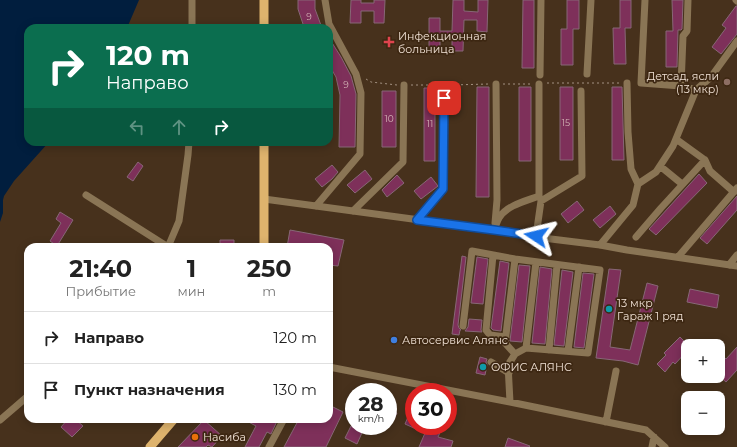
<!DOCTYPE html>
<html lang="ru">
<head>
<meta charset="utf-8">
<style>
  :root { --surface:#fff; --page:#f2f2f2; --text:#222; --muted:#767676; --line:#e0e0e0 }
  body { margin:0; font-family:Montserrat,sans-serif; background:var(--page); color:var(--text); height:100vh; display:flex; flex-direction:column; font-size:15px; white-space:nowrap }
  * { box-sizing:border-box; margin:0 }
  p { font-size:13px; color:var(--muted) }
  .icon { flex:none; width:22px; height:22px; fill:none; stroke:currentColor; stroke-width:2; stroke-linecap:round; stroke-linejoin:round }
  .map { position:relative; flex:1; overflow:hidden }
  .side { position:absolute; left:24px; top:243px; width:309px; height:180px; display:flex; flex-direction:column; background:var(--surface); border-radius:12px; box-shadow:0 2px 10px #0003 }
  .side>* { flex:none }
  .banner { position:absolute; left:24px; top:24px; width:309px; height:122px; border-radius:12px; box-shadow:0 2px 10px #0003; background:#0b6e4f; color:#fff; overflow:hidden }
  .tools { position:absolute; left:681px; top:339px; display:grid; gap:8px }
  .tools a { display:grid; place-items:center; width:44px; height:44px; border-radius:8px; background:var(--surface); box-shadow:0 2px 10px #0003; font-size:20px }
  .speed { position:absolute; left:345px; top:383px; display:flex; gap:8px; font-size:20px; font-weight:700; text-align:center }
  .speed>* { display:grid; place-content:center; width:52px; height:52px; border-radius:50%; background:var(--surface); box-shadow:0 2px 10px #0003; line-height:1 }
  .speed small { font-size:10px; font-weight:400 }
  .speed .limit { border:6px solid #d22; background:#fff; color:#111 }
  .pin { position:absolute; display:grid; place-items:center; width:34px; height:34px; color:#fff; margin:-17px; border-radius:8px; box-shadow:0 2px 6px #0006 }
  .me { position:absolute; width:44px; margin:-22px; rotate:280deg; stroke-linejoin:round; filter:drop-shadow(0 0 3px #0008) }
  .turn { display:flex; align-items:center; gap:14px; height:84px; padding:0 16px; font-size:18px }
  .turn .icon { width:52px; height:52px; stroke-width:2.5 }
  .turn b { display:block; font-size:28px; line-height:34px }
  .lanes { display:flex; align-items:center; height:38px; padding:0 16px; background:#0003; justify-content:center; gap:20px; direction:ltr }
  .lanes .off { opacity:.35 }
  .eta { display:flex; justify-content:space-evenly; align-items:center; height:68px; text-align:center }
  .eta b { font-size:24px; font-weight:700; line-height:28px }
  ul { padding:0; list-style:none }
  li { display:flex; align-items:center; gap:12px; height:52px; padding:0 16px; border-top:1px solid var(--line) }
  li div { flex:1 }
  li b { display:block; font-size:15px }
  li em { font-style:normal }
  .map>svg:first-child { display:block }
</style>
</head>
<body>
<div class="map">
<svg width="737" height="447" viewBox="0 0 737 447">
  <rect width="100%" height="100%" fill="#47311c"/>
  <!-- water -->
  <path fill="#011e3e" d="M0,0h139l-12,28h-99v114h21l-35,39 -10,15 -1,4v13l-3,9z"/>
  <!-- building -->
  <path fill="#7e305a" stroke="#876776" d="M298,0h17v9l7,19h-16l-3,-4 -5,-15z
    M351,0h10v3h13v-3h11l-1,23h-10v-12h-13v12h-11z
    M453,0h11v11l14,1v-12h10l-1,32 -10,-1v-11h-13l-1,31h-11v-13h-12v12l-11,-1v-31h11v13h12z
    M523,0h11v68h-12z
    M567,0h12v29h-6v36h-12v-36h6z
    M620,0h11v28h-6l1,36h-12l-1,-36h7z
    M672,0h11l-1,29 -1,1h-3l-1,37h-11v-36h7z
    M736,6h1v28l-16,20 -9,-7 14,-19 -4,-3z
    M329,38l12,19 10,19 5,18 -1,53h-16l1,-52 -4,-18 -7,-12z
    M477,87h12v110h-13z
    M519,87h12v74h-12z
    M560,87h13v73h-13z
    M612,87h10l2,73h-12z
    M424,88h11v73h-11z
    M382,91h14v56h-14z
    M138,162l5,4 -10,15 -6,-4z
    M332,165l6,7 -6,7 -10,8 -7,-8z
    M365,170l7,9 -17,14 -8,-8z
    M699,174l8,9 -51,52 -7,-6z
    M397,175l7,8 -17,14 -5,-7z
    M431,177l7,9 -17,13 -7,-8z
    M737,196v14l-30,34 -7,-6z
    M577,201l7,9 -16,13 -7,-9z
    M610,206l6,8 -16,14 -7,-8z
    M60,212l13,8 -16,26 -7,-5 11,-18 -5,-4z
    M290,230l54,10 -6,26 -9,-1v-18h-42z
    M220,240h14v7h-14z
    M462,256l4,1 -8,68 1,3 2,2h-1l-1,5 -7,-1z
    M477,257l11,2 -5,45 -12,-1z
    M500,261l9,2 -8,68 -8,-1 -2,-2z
    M519,265l11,1 -8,76 -12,-1z
    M540,267l12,2 -7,75 -13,-1z
    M609,269l12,1 -11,77 20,3 17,-67 11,3 -20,79 -15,-4 -27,-3z
    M562,270l11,2 -9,74 -10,-1z
    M583,273l11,1 -10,74 -10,-1z
    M690,289l29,6 -2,13 -30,-6z
    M469,319l13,1 -1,10 1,2 -17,-1 3,-4z
    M680,337l8,8v5l-13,14 -2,-2 -8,10 -8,-8 9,-9 -2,-2z
    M737,347v23l-11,12 -8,-7v-23l8,7z
    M480,357l7,2 -1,3 1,3 -2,10 -9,-2z
    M414,403v23h23l5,2 -4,9 15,4 -2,6h-32l6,-14 -20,-9z
    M331,406l12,6 -17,35h-42l15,-28h30v-10z
    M388,408l9,5 -4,8 -5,-2z
    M68,419h7l8,7 -11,11 -11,-10z
    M243,419h35l-7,15 -4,-2 -8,15h-14l11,-21z
    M204,420l18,16 -10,11 -4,-2 -2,2h-28z
    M351,426h14l-8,18 -12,-6z
    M508,438l22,8 -1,1h-24z"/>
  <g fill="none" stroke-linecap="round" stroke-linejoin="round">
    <!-- path -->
    <path stroke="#a39181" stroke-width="1" stroke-dasharray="2 3" stroke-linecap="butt" d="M366,79l5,3 26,3
      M547,83h72
      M503,84h28
      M411,85h26
      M451,85l38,-1"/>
    <!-- minor -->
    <path stroke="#8a7555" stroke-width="7" d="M645,0l-4,83 40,3 15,4
      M736,0l1,1
      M192,28v-28
      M587,74l4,-74
      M540,75l1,-75
      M627,83l1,49 3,37 7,15
      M681,86l2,-50 4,-5 1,-31
      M705,160l5,11 24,21 3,-3
      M660,166l22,18
      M86,195l82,52
      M264,199l230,31 49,8 57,7 27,5 110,16
      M316,206l44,-52 1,-61 -5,-19 -27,-50 -4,-24
      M353,211l50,-49 1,-77
      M417,220l26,-31 1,-104
      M495,223l2,-23 -1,-116
      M494,230c2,-4 3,-9 5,-12 8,-13 27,-17 40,-22v-112
      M536,236l5,-35 41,-25 -1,-85
      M636,237l25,-29 44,-48 -29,-21
      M600,245l33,-40 5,-21 18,-12 17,-26 23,-56 15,-13 26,-36
      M168,247l11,-26 9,-66 1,-13
      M493,255l-7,75 4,5 16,2
      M678,257l59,-69
      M515,259l-10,84 10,11
      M729,265l8,-10
      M463,326l9,-75 43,8 85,11 -12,83 -62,-5
      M549,350l8,-85
      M568,351l11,-84
      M491,362l18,11
      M329,367l181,35 136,28 19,17
      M510,402l-2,-37 7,-11 11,-6 10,-86
      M0,420l28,-24
      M606,422l10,-51
      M269,447l15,-28
      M652,447l2,-10"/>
    <!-- major -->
    <path stroke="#deb36d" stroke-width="9" d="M264,28v-28
      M264,247v-105
      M150,447l24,-28"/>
  </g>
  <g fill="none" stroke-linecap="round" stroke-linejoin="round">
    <!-- route casing -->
    <g stroke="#114b97" stroke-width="10">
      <path id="route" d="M444,98l-1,91 -26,31 77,10 42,6"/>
    </g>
    <!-- route -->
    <use href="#route" stroke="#1a73e8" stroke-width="7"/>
  </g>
  <!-- markers -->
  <path fill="#e0444e" stroke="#3d2712" stroke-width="1.5" d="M387 36h4v4h4v4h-4v4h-4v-4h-4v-4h4z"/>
  <circle fill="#8d6e63" stroke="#3d2712" stroke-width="1.5" cx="727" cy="82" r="4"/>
  <g fill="#0f9aa8" stroke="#3d2712" stroke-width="1.5">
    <circle cx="609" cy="309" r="4"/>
    <circle cx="483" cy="367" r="4"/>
  </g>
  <circle fill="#3f7fe0" stroke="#3d2712" stroke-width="1.5" cx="394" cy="340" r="4"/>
  <circle fill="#e8710a" stroke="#3d2712" stroke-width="1.5" cx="195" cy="437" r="4"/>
  <g text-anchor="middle" stroke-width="3.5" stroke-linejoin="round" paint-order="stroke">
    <!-- number labels -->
    <g font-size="9" fill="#d4b5b6">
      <text x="309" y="20">9</text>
      <text x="346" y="88">9</text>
      <text x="389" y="122">10</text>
      <text x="566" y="126">15</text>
      <text x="430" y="127">11</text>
    </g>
    <!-- poi labels -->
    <g font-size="11" fill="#f0e1d5" stroke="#3d2712" text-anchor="start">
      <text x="398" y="40">Инфекционная<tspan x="398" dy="13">больница</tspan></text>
      <text x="719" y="80" text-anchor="end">Детсад, ясли<tspan x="719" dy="13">(13 мкр)</tspan></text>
      <text x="617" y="307">13 мкр<tspan x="617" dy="13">Гараж 1 ряд</tspan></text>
      <text x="402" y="344">Автосервис Алянс</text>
      <text x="491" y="371">ОФИС АЛЯНС</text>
      <text x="203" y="441">Насиба</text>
    </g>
  </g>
</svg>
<div class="tools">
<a>+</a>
<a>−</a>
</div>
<div class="speed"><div>28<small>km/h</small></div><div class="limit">30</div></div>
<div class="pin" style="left:444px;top:98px;background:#d93025"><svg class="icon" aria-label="arrive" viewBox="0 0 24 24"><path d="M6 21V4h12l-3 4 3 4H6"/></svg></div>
<svg class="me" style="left:536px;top:236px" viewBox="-20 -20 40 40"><path d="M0-17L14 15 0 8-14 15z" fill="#1a73e8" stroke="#fff" stroke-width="4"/></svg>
<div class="banner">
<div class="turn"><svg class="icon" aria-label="right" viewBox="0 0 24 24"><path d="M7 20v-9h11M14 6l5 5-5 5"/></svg><div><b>120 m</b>Направо</div></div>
<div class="lanes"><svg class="icon off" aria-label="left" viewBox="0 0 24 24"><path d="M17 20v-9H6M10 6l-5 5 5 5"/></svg><svg class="icon off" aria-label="ahead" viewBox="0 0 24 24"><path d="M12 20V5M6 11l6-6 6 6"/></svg><svg class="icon" aria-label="right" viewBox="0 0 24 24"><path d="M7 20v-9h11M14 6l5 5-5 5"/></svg></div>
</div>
<section class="side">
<div class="eta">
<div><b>21:40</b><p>Прибытие</p></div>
<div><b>1</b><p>мин</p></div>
<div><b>250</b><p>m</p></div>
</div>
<ul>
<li><svg class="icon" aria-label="right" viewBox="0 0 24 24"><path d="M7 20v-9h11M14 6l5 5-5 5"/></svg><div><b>Направо</b></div><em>120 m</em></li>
<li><svg class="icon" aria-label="arrive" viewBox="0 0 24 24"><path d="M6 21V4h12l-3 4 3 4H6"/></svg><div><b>Пункт назначения</b></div><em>130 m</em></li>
</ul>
</section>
</div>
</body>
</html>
